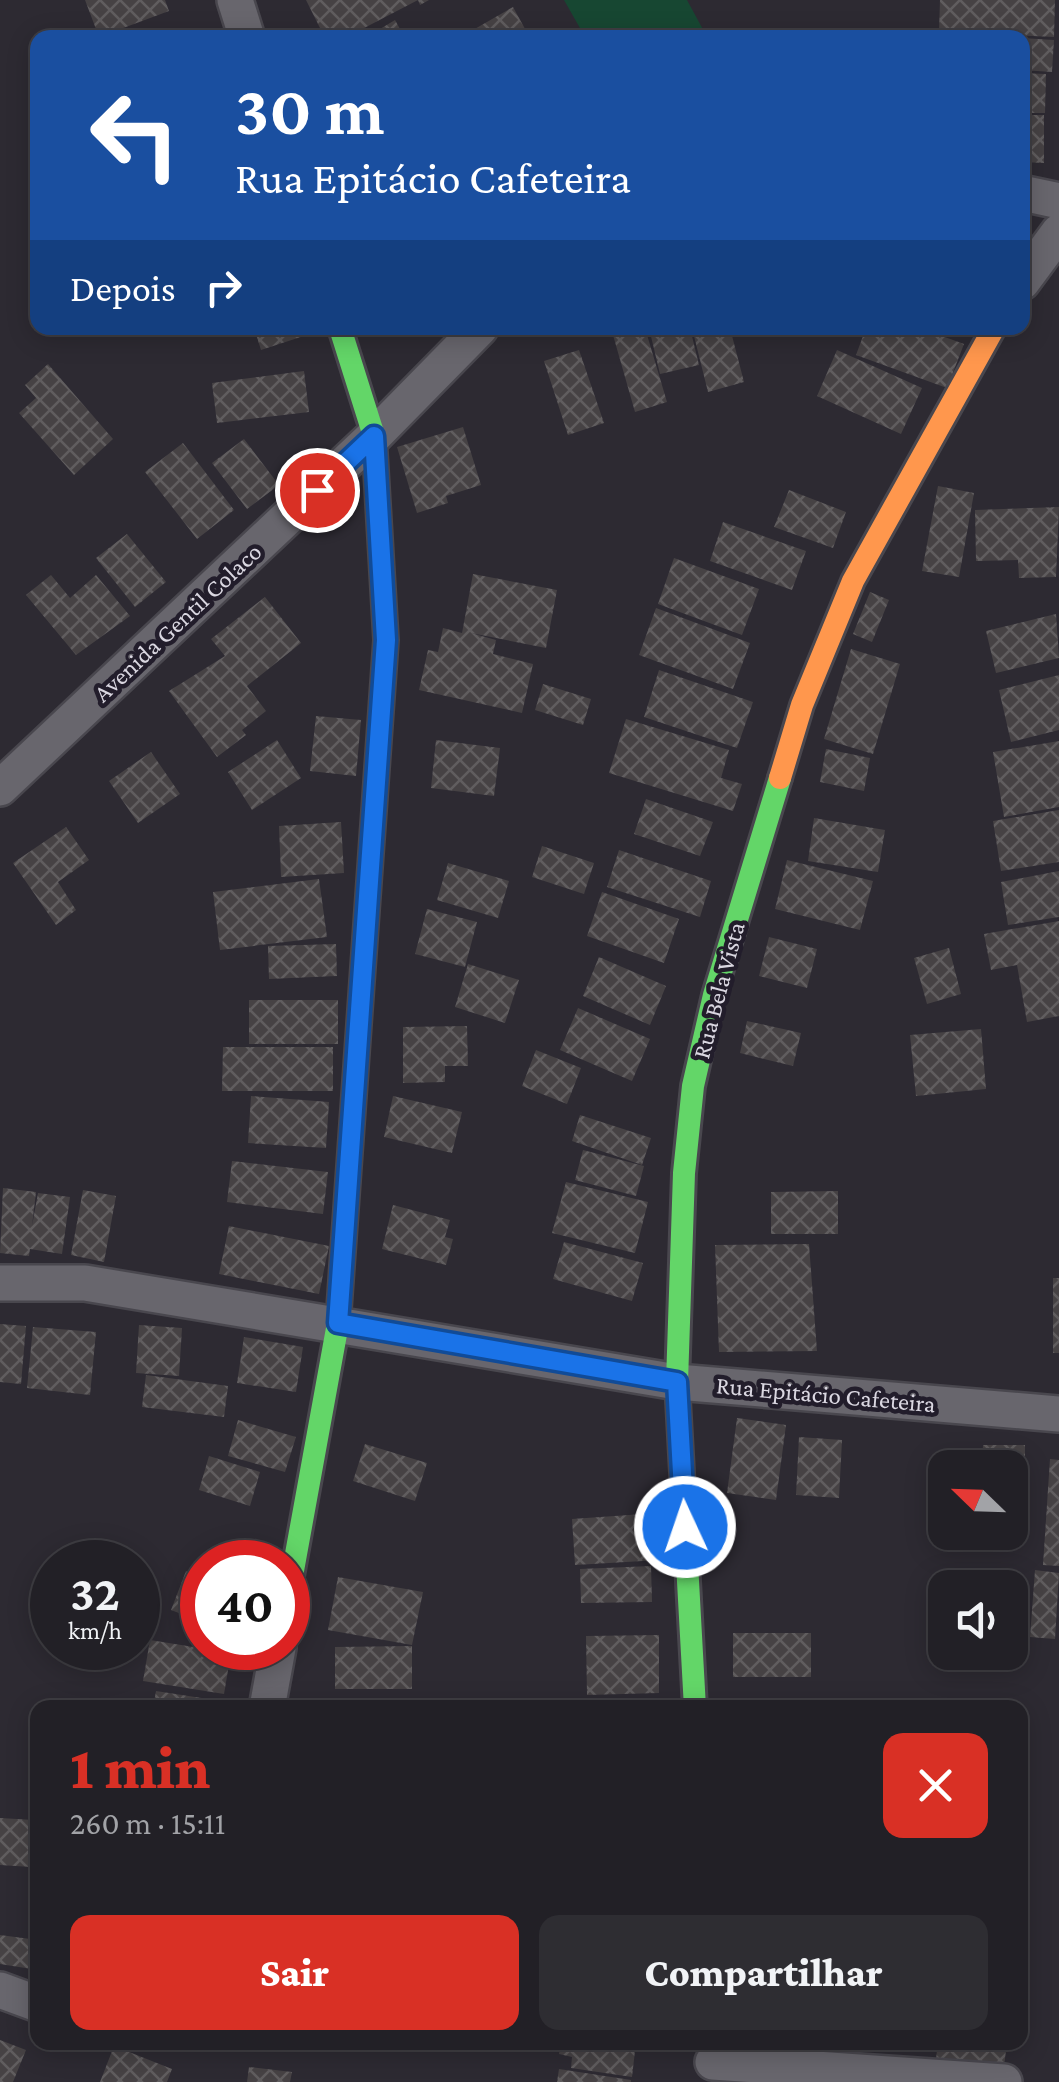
<!DOCTYPE html>
<html lang="pt">
<head>
<meta charset="utf-8">
<style>
  :root { --surface:#222026; --page:#2e2d32; --text:#f1f3f6; --muted:#a2a3a7; --line:#3f3e43; --accent:#d93025 }
  body { margin:0; font-family:"Crimson Pro",serif; background:var(--page); color:var(--text); height:100vh; display:flex; flex-direction:column; font-size:38px; white-space:nowrap }
  * { box-sizing:border-box; margin:0 }
  p { font-size:32px; color:var(--muted) }
  .icon { flex:none; width:55px; height:55px; fill:none; stroke:currentColor; stroke-width:2; stroke-linecap:round; stroke-linejoin:round }
  .map { position:relative; flex:1; overflow:hidden }
  .details { position:absolute; left:30px; top:1700px; width:998px; height:350px; display:flex; flex-direction:column; background:var(--surface); border-radius:20px; box-shadow:0 5px 25px #0003,0 0 0 2px var(--line) }
  .details>* { flex:none }
  .banner { position:absolute; left:30px; top:30px; width:1000px; height:305px; border-radius:20px; box-shadow:0 5px 25px #0003,0 0 0 2px var(--line); background:#1a4fa0; color:#fff; overflow:hidden }
  .needle { width:65px; rotate:293deg }
  .buttons { position:absolute; left:928px; top:1450px; display:grid; gap:20px }
  .buttons a { display:grid; place-items:center; width:100px; height:100px; border-radius:20px; background:var(--surface); box-shadow:0 5px 25px #0003,0 0 0 2px var(--line); font-size:50px }
  .speed { position:absolute; left:30px; top:1540px; display:flex; gap:20px; font-size:50px; font-weight:700; text-align:center }
  .speed>* { display:grid; place-content:center; width:130px; height:130px; border-radius:50%; background:var(--surface); box-shadow:0 5px 25px #0003,0 0 0 2px var(--line); line-height:1 }
  .speed small { font-size:25px; font-weight:400 }
  .speed .limit { border:15px solid #d22; background:#fff; color:#111 }
  .pin { position:absolute; display:grid; place-items:center; width:85px; height:85px; color:#fff; margin:-42px; border:5px solid #fff; border-radius:50%; box-shadow:0 2px 10px #0007 }
  .me { position:absolute; width:110px; margin:-55px; rotate:357deg; stroke-linejoin:round; filter:drop-shadow(0 0 8px #0008) }
  .turn { display:flex; align-items:center; gap:35px; height:210px; padding:0 40px; font-size:45px }
  .turn .icon { width:130px; height:130px; stroke-width:2.5 }
  .turn b { display:block; font-size:70px; line-height:85px }
  .then { display:flex; align-items:center; height:95px; padding:0 40px; background:#0003; gap:20px; font-size:38px }
  .round { display:grid; place-items:center; flex:none; width:105px; height:105px; border-radius:20px; background:var(--page) }
  .head { display:flex; align-items:center; justify-content:space-between; height:170px; padding:0 40px }
  h1 { font-size:60px; font-weight:800; line-height:75px; color:var(--accent) }
  .primary-button { display:flex; gap:20px; margin-top:auto; padding:20px 40px }
  .primary-button a { flex:1; height:115px; border-radius:20px; background:var(--accent); color:#fff; font-size:40px; font-weight:800; line-height:115px; text-align:center }
  .primary-button a+a { background:var(--page); color:var(--text) }
  .map>svg:first-child { display:block }
</style>
</head>
<body>
<div class="map">
<svg width="1059" height="2082" viewBox="0 0 1059 2082">
  <defs>
    <pattern id="building-cross-hatch" width="8" height="8" patternUnits="userSpaceOnUse" patternTransform="scale(2.5)"><rect width="8" height="8" fill="#464244"/><path d="M0 0l8 8M0 8l8-8" fill="none" stroke="#605d5f"/></pattern>
  </defs>
  <rect width="100%" height="100%" fill="#2d2a32"/>
  <!-- pitch -->
  <path fill="#174732" d="M564,0h123l19,35 -121,2z"/>
  <!-- building -->
  <path fill="url(#building-cross-hatch)" d="M85,0h80l4,11 -70,26z
    M306,0h123l-9,5 -2,-5 -73,38h-20z
    M940,0h115l-1,37 -115,-5z
    M513,7l17,31h-71z
    M395,20l10,18h-40z
    M1022,38l32,2 -2,32 -30,-2z
    M1022,73l24,1 -1,39h-23z
    M1022,115h22v48l-22,-1z
    M254,328h57l2,5 -52,17z
    M611,328h34l22,74 -32,10z
    M649,328h41l9,37 -39,9z
    M692,328h38l14,54 -36,10z
    M866,328h54l44,16 -17,44 -91,-33z
    M579,350l25,73 -36,12 -24,-74z
    M837,350l85,38 -21,46 -84,-38z
    M48,364l65,75 -39,36 -55,-62 17,-15 -11,-13z
    M304,371l5,41 -92,11 -5,-40z
    M463,427l18,58 -35,11 2,7 -31,10 -20,-66z
    M244,439l35,46 -32,24 -35,-46z
    M183,443l51,67 -37,29 -52,-67z
    M938,486l36,7 -15,84 -37,-6z
    M789,490l57,22 -13,36 -59,-21z
    M1059,507l-3,70 -37,1 -1,-18 -42,1 -1,-51z
    M723,522l83,29 -14,39 -82,-29z
    M127,534l39,48 -31,25 -39,-49z
    M674,558l85,31 -17,46 -84,-31z
    M473,574l84,16 -11,58 -75,-15 25,7 -3,14 40,10 -11,49 -103,-23 9,-40 10,2 5,-24 19,5z
    M51,575l19,23 26,-23 34,41 -54,39 -50,-60z
    M870,592l19,8 -17,42 -19,-8z
    M265,597l36,46 -54,43 19,25 -24,19 4,5 -29,22 -48,-66 56,-35 -14,-17z
    M656,608l94,35 -17,46 -94,-34z
    M1056,614l3,44 -63,15 -10,-42z
    M851,649l49,15 -27,90 -49,-15z
    M659,670l94,32 -16,46 -93,-31z
    M1059,675v55l-48,12 -12,-52z
    M543,684l48,15 -8,26 -48,-15z
    M316,716l45,4 -5,56 -46,-5z
    M626,719l103,31 -8,28 21,6 -9,27 -124,-38z
    M277,740l24,38 -49,32 -24,-38z
    M436,740l64,8 -6,48 -63,-8z
    M1059,741v66l-55,10 -11,-65z
    M826,749l44,9 -6,33 -44,-9z
    M151,752l29,42 -42,29 -29,-42z
    M646,799l67,23 -13,34 -66,-22z
    M1059,810v52l-58,9 -8,-50z
    M814,818l71,12 -7,42 -70,-11z
    M341,822l3,51 -63,4 -2,-51z
    M66,827l23,33 -31,22 18,28 -20,15 -43,-62z
    M542,846l52,17 -10,31 -52,-17z
    M619,850l92,31 -11,36 -93,-30z
    M787,860l86,21 -13,49 -85,-21z
    M448,863l61,18 -11,37 -61,-18z
    M1059,871v46l-51,8 -7,-43z
    M319,879l8,58 -107,13 -7,-58z
    M602,892l77,27 -15,44 -77,-27z
    M427,909l50,13 -12,45 -50,-13z
    M1059,921v95l-32,6 -10,-57 -26,5 -7,-36z
    M769,937l48,12 -10,39 -48,-12z
    M336,944l1,32 -68,3 -1,-33z
    M949,948l12,46 -34,10 -13,-46z
    M599,957l67,29 -16,39 -67,-29z
    M468,964l51,16 -14,43 -50,-16z
    M249,1000h89v44h-89z
    M578,1008l72,31 -18,42 -72,-31z
    M747,1021l54,12 -8,33 -53,-13z
    M467,1026l1,40h-23v16l-42,1v-56z
    M981,1029l5,60 -70,7 -6,-61z
    M223,1047h110v44h-111z
    M536,1050l45,18 -14,36 -45,-18z
    M251,1096l78,6 -3,46 -78,-5z
    M393,1096l69,16 -10,41 -68,-16z
    M580,1115l71,23 -9,27 -70,-24z
    M583,1150l61,16 -8,30 -61,-16z
    M232,1161l96,11 -5,42 -96,-12z
    M566,1182l82,20 -13,51 -83,-20z
    M3,1188l33,4 -4,34 6,-33 32,4 -8,57 -32,-5 -1,7 -29,-3z
    M83,1190l33,6 -12,66 -33,-7z
    M838,1191v43h-67v-42z
    M393,1205l57,15 -5,17 8,2 -7,26 -64,-16z
    M229,1226l100,20 -10,48 -100,-20z
    M564,1242l79,21 -11,38 -79,-22z
    M809,1244l8,107 -98,1 -4,-107z
    M1053,1278h6v75h-6z
    M0,1324l26,2 -5,58 -21,-2z
    M139,1325l43,3 -3,48 -43,-3z
    M33,1327l63,5 -6,63 -63,-7z
    M244,1337l59,10 -7,45 -59,-9z
    M146,1375l82,11 -4,31 -82,-10z
    M737,1418l49,7 -10,75 -49,-7z
    M238,1420l58,17 -11,35 -57,-16z
    M799,1437l43,3 -3,58 -43,-3z
    M365,1444l62,19 -12,38 -62,-20z
    M983,1445h42v93h-43v-6h28v-64h-28z
    M209,1456l51,16 -10,34 -51,-16z
    M1050,1459l9,1v106l-16,-1z
    M657,1513l3,47 -85,5 -3,-46z
    M651,1566l1,36 -71,1 -1,-34z
    M1035,1570l24,3 -4,66 -25,-2z
    M186,1571l16,6v45l-31,-12z
    M338,1577l85,15 -11,53 -84,-15z
    M733,1633h78v44h-78z
    M659,1635v58l-72,2 -1,-59z
    M150,1640l81,13 -7,41 -81,-13z
    M412,1646v43h-77v-42z
    M156,1691l65,10 -1,7h-67z
    M313,1698h58v10h-58z
    M0,1818l34,2 -3,47 -31,-2z
    M0,1935l38,5v30l-38,-6z
    M0,2040l26,10 -13,32h-13z
    M561,2042h75l-4,35 -61,-9 1,-11 -13,-3z
    M938,2042h69l-3,25 -68,-8z
    M114,2046l58,23 -5,13h-67z
    M249,2067l43,5 -2,10h-43z
    M559,2069l72,11v2h-74z"/>
  <g fill="none" stroke-linecap="round" stroke-linejoin="round">
    <!-- street casing -->
    <g stroke="#49474e" stroke-width="40">
      <path id="street" d="M235,0l12,38
        M1022,193l37,8
        M1022,282l37,-50
        M0,788l374,-352 106,-108
        M0,1283h85l592,99 382,32
        M267,1708l11,-60
        M0,1990l38,14
        M713,2062l291,20"/>
    </g>
    <!-- fast casing -->
    <g stroke="#49474e" stroke-width="28">
      <path id="fast" d="M288,1598l50,-275 48,-683 -12,-204 -34,-108
        M695,1708l-18,-326 7,-209 9,-87 21,-91 66,-217"/>
    </g>
    <!-- slow casing -->
    <g stroke="#49474e" stroke-width="28">
      <path id="slow" d="M780,778l22,-73 51,-124 141,-253"/>
    </g>
    <!-- street -->
    <use href="#street" stroke="#68666d" stroke-width="35"/>
    <!-- fast -->
    <use href="#fast" stroke="#63d668" stroke-width="22"/>
    <!-- slow -->
    <use href="#slow" stroke="#ff974d" stroke-width="22"/>
  </g>
  <g fill="none" stroke-linecap="round" stroke-linejoin="round">
    <!-- route casing -->
    <g stroke="#114b97" stroke-width="25">
      <path id="route" d="M317,490l57,-54 12,204 -48,683 339,59 8,145"/>
    </g>
    <!-- route -->
    <use href="#route" stroke="#1a73e8" stroke-width="18"/>
  </g>
  <g text-anchor="middle" stroke-width="9" stroke-linejoin="round" paint-order="stroke">
    <!-- street labels -->
    <g font-size="25" fill="#dad7e1" stroke="#221d2b">
      <text transform="translate(177 622) rotate(-43)" y="9">Avenida Gentil Colaco</text>
      <text transform="translate(718 990) rotate(-75)" y="9">Rua Bela Vista</text>
      <text transform="translate(826 1394) rotate(5)" y="9">Rua Epitácio Cafeteira</text>
    </g>
  </g>
</svg>
<div class="buttons">
<a><svg class="needle" viewBox="-14 -14 28 28"><path d="M0-13l5 13h-10z" fill="#e53935"/><path d="M0 13l5-13h-10z" fill="#a2a3a7"/></svg></a>
<a><svg class="icon" aria-label="sound" viewBox="0 0 24 24"><path d="M4 9h4l5-4v14l-5-4H4zM17 9q2 3 0 6"/></svg></a>
</div>
<div class="speed"><div>32<small>km/h</small></div><div class="limit">40</div></div>
<div class="pin" style="left:317px;top:490px;background:#d93025"><svg class="icon" aria-label="arrive" viewBox="0 0 24 24"><path d="M6 21V4h12l-3 4 3 4H6"/></svg></div>
<svg class="me" style="left:685px;top:1527px" viewBox="-20 -20 40 40"><circle r="17" fill="#1a73e8" stroke="#fff" stroke-width="3"/><path d="M0-11L8 9 0 5-8 9z" fill="#fff"/></svg>
<div class="banner">
<div class="turn"><svg class="icon" aria-label="left" viewBox="0 0 24 24"><path d="M17 20v-9H6M10 6l-5 5 5 5"/></svg><div><b>30 m</b>Rua Epitácio Cafeteira</div></div>
<div class="then">Depois<svg class="icon" aria-label="right" viewBox="0 0 24 24"><path d="M7 20v-9h11M14 6l5 5-5 5"/></svg></div>
</div>
<section class="details">
<div class="head"><div><h1>1 min</h1><p>260 m · 15:11</p></div><a class="round" style="background:#d93025;color:#fff"><svg class="icon" aria-label="close" viewBox="0 0 24 24"><path d="M6 6l12 12M18 6L6 18"/></svg></a></div>
<div class="primary-button"><a>Sair</a><a>Compartilhar</a></div>
</section>
</div>
</body>
</html>
